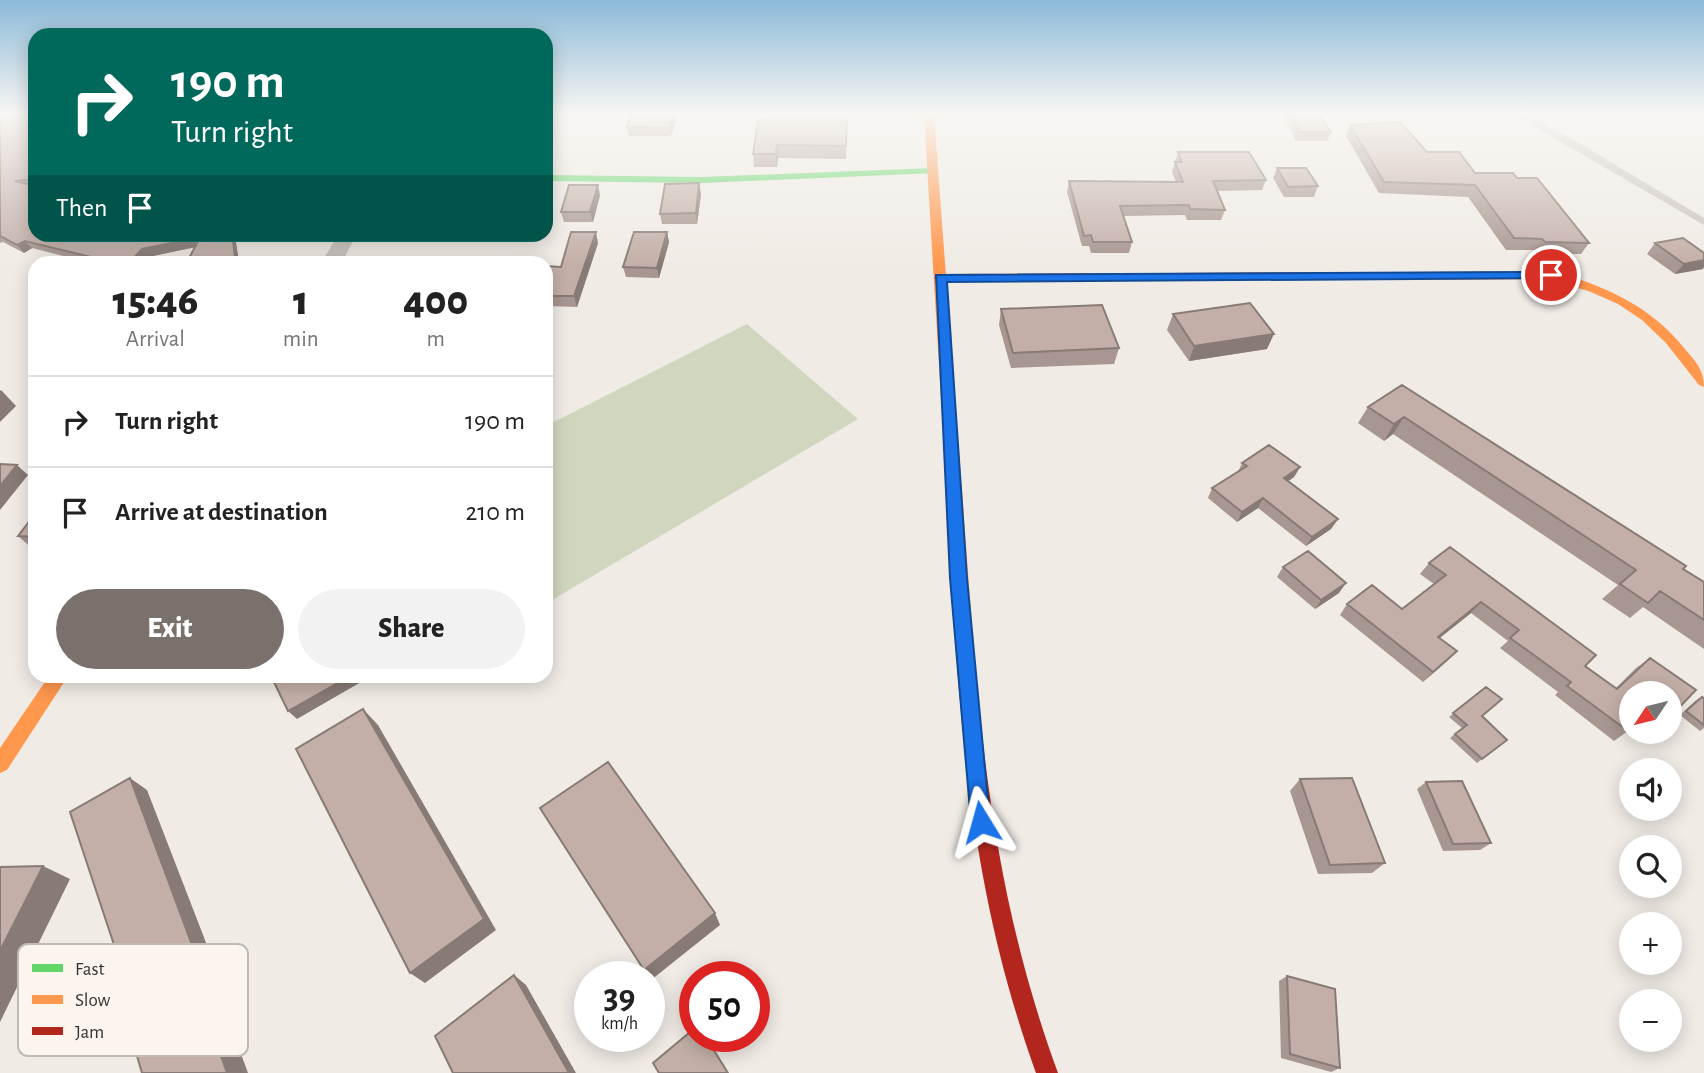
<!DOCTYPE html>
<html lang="en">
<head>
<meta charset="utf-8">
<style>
  :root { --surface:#fff; --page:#f2f2f2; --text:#222; --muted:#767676; --line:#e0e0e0; --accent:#7a716c }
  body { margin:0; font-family:"Alegreya Sans",sans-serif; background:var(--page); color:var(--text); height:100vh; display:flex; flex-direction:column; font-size:26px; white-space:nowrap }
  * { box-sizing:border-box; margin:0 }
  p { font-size:23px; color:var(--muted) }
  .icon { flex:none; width:38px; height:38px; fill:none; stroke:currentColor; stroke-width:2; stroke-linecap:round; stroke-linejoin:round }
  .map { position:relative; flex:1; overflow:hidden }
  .details { position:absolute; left:28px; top:256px; width:525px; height:427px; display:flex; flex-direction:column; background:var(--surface); border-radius:21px; box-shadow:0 4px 18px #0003 }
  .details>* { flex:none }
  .hud { position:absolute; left:28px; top:28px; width:525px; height:214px; border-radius:21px; box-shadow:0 4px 18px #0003; background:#00695c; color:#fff; overflow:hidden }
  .needle { width:46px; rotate:235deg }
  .buttons { position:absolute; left:1619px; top:681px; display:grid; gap:14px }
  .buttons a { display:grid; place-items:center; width:63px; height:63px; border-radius:50%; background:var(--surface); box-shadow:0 4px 18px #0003; font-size:35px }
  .speed { position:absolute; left:574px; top:961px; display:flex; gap:14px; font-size:35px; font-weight:700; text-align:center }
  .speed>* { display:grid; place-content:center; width:91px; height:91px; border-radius:50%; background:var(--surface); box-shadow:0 4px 18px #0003; line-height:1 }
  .speed small { font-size:18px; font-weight:400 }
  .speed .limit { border:10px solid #d22; background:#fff; color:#111 }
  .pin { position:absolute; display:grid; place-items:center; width:60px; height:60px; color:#fff; margin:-30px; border:4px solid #fff; border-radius:50%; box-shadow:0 2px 7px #0007 }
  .me { position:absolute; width:77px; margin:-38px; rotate:352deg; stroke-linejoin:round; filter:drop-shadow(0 0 5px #0008) }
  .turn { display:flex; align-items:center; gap:24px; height:147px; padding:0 28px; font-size:32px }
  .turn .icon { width:91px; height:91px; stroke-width:2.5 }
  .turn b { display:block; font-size:49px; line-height:60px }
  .then { display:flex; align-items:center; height:66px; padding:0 28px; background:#0003; gap:14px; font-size:26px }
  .eta { display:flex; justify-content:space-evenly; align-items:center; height:119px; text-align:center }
  .eta b { font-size:42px; font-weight:800; line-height:49px }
  .action { display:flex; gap:14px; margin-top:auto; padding:14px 28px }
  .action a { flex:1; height:80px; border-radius:42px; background:var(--accent); color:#fff; font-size:28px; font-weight:800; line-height:80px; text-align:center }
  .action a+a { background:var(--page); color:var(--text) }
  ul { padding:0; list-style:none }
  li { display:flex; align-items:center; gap:21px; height:91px; padding:0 28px; border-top:2px solid var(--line) }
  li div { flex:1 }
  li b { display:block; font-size:26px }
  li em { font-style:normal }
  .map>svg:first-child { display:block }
</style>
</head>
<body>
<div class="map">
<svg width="1704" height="1073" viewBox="0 0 1704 1073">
  <rect width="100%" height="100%" fill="#f0ebe5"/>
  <!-- green -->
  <path fill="#d1d6bf" d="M747,324l111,95 -311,184 -1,-177z"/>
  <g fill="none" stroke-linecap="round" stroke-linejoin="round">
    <!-- lane -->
    <path fill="#c9c3be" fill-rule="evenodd" d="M1514,115h12l48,25 130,78v7z"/>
    <!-- street -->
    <path fill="#c9c3be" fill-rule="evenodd" d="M338,234h19l-15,28h-20z"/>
    <!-- fast -->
    <path fill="#63d668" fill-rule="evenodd" d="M932,168l4,1v4l-234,10 -156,-2v-6l156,2z"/>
    <!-- slow -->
    <path fill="#ff974d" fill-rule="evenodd" d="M924,115h10l41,551 -3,5 -6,3 -6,-3 -3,-5z
      M1551,271c53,14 100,35 134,78 11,13 19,21 19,38l-5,-2 -33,-42 -24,-23 -24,-16 -27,-12 -41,-13 -145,1 -6,-4 6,-4z
      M49,676h19l-61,94 -7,3v-25z"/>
    <!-- jam -->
    <path fill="#b3261e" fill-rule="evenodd" d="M1405,272l4,1v6l-469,3 -6,-4 6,-4z
      M966,658l6,3 3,5c13,143 33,271 83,407h-22c-49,-136 -68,-264 -79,-407l3,-5z"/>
  </g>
  <!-- wall -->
  <path fill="#a89690" d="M0,115h35v119l161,12 39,-10 4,26h-49l-2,-2 7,-13 -47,10 -61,5 -55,-14 -8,5 -21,-11 -3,1z
    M631,115h46l-6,21h-42l-2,-9z
    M784,115h64l-2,44 -68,-1 -1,9h-23l-1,-13z
    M1283,115h36l12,17 -4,9h-31z
    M1350,125l77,27 48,21 42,5 72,65 -8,11h-44l-3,-4h-28l-38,-53 -89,-4 -33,-57z
    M1178,152l88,28 -4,10 -45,1 8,19 -4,10h-34l-2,-5 -62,1 9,26 -3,11h-38l-2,-7h-7l-15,-54 2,-11 107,1 -4,-10z
    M1277,168l41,18 -4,11h-30l-11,-19z
    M701,194l-4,30h-35l-2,-10z
    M600,195l-7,27h-29l-3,-10z
    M667,232l2,10 -10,36 -33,-1 -3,-10z
    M598,243l-21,64 -31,-1v-40l15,1z
    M1655,243l48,26 -28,5 -28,-20z
    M1001,309l118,39 -5,16 -103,4 -12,-43z
    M1173,314l94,35 -78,12 -22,-31z
    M1402,385l302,197v67l-61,-42 -13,11 -28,-19 16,-14 -225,-151 -9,7 -26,-18 10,-16z
    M1242,463l58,4 -6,10 -6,4 50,38 -7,10 -25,17 -48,-38 -21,14 -29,-24 4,-10 26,-16z
    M35,514v37l-17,-15z
    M1429,563l156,103 31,22 20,-20 14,-10 -19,35 -3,38 -14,10 -59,-46 3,-3 -58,-44 8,-7 -37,-28 -31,25 7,23 -24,21 -83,-67 7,-11 55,5 32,-25 -14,-10z
    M1283,567l56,26 -24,16 -38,-32z
    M105,676h48l-1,2z
    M1486,687l-4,29 25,24 -30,23 -27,-25 12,-10 -13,-11z
    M1702,697l2,1v30l-4,3 -20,-16 15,-14z
    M1300,779l85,84 -13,10 -54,1 -28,-83z
    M1426,782l65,61 -11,7 -37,1 -26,-62z
    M1287,976l53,92 -9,4 -50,-14 -2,-77z"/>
  <!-- shaded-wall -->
  <path fill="#887a75" d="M673,115h4l-6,21 -1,-8z
    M777,145l1,13 -1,9 -1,-13z
    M699,183l2,11 -4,30 -1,-11z
    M598,185l2,10 -7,27 -3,-10z
    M596,232l2,11 -21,64 -3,-11z
    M667,232l2,10 -10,36 -2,-10z
    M191,234h5v13l-48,10 -5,5h-13l12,-13z
    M232,234l3,2 4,26 -4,-5z
    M25,241l7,7 -8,5 -7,-8z
    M1704,260v7l-1,2 -28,5 9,-10z
    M1274,334l-7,15 -78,12 5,-15z
    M1,390l15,16 -16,16v-31z
    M1404,417l-11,17 -9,7 10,-17z
    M17,465l11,10 -28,35v-24z
    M1300,467l-6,10 -15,11 5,-10z
    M1263,498l-5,10 -21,14 5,-10z
    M1338,519l-7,10 -25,17 6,-9z
    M1346,583l-7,10 -24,16 6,-9z
    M1481,602l-10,11 -43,34 10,-10z
    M1457,651l-10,10 -24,21 10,-10z
    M350,676h17l1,2 -71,41 -9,-8z
    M363,709l15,16 118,205 -71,53 -15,-10z
    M130,778l17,12 63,163 -63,41 -19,-7z
    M43,866l27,13 -70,143v-71z
    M715,913l5,12 -69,55 -7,-10z
    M514,975l12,10 50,88h-7z
    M196,984l23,10 29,79h-21z"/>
  <!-- building -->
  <path fill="#c3afa7" stroke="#887a75" stroke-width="2" d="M0,115h35v33l-1,7h1v24l-20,2 20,5v48h156v5l-49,10 -12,13h-44l5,-5 -66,-16 -8,4 -17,-9z
    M631,115h42l-3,13 -43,-1z
    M784,115h63l-1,31 -69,-1 -1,9h-23l5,-33z
    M1291,115h28l12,17h-32z
    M1400,122l27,30h32l16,21h38l4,5h20l52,65 -44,-1 -3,-3 -28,-1 -39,-53 -91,-3 -34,-57z
    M1178,152h71l17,28 -53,1 12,29 -35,-1 -1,-4 -69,1 12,36h-39l-2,-7 -7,1 -15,-55 114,1 -8,-20h7z
    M1277,168h29l12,18 -30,1z
    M699,183l-3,30 -36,1 5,-30z
    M569,185h29l-8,27h-29z
    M571,232h25l-22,64h-28v-30l15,1z
    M634,232h33l-10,36 -34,-1z
    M202,234h30l3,23 -47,3z
    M1683,238l21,15v7l-20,4 -29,-21z
    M1250,303l24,31 -80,12 -21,-32z
    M1102,305l17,43 -106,5 -12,-44z
    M1402,385l284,181 -3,3 21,13v38l-44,-29 -12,12 -28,-19 16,-14 -232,-153 -10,7 -26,-17z
    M1269,445l31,22 -16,11 54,41 -26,18 -49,-39 -21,14 -30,-24 35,-22 -5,-3z
    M0,464l17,1 -17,21z
    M35,514v23l-17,-1z
    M1450,547l146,108 -11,11 32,23 33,-31 46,32 -26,27v-24h-39v35l-3,3 -61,-45 4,-4 -61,-44 9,-8 -38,-28 -43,35 19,14 -24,21 -86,-68 25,-19 30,24 44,-34 -17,-12z
    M1308,551l38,32 -25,17 -38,-33z
    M278,676h72l-62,35 -16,-33z
    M1486,687l16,12 -20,17 25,24 -25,19 -27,-25 12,-9 -14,-12z
    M1702,697l2,1v27l-18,-14z
    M363,709l121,210 -74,54 -114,-224z
    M608,762l107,151 -71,57 -104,-162z
    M130,778l62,167 -64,42 -58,-175z
    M1352,778l33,85 -55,2 -30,-86z
    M1462,781l29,62 -38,1 -27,-62z
    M43,866l-43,85v-84z
    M514,975l55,98h-116l-18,-37z
    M1287,976l48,13 5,79 -50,-14z
    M196,984l31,89h-85l-13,-44z
    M695,1028v8h10l23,37h-69l-6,-10z"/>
  <!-- sky -->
  <linearGradient id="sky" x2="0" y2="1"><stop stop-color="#8bbad8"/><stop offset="0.43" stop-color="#f8f6f3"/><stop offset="1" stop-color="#f8f6f3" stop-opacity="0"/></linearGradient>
  <rect width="1704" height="265" fill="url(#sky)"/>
  <!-- route -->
  <path fill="#1a73e8" stroke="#114b97" stroke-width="2" d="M1551,272l7,3 -2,3 -609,4 20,296 23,244 -2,6 -7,3 -7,-3 -3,-6 -21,-244 -14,-303z"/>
  <!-- legend -->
  <rect x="18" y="944" width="230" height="112" rx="10" fill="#fbf5ee" stroke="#c1bab4" stroke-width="2"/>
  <rect x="32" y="964" width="31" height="8" fill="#63d668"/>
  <rect x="32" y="995" width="31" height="9" fill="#ff974d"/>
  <rect x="32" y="1027" width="31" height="8" fill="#b3261e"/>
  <g font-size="19" fill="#3b302b">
    <text x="75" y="975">Fast</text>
    <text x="75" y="1006">Slow</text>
    <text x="75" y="1038">Jam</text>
  </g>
</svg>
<div class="buttons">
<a><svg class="needle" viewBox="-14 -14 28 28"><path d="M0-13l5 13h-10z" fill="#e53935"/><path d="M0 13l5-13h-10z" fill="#767676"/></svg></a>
<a><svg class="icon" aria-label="sound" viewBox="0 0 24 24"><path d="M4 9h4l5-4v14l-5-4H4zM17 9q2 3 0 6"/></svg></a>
<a><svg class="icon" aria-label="search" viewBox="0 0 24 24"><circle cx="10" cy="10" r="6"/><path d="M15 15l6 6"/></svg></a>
<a>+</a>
<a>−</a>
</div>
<div class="speed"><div>39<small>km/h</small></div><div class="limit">50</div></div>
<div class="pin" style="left:1551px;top:275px;background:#d93025"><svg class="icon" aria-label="arrive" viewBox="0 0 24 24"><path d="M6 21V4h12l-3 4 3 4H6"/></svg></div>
<svg class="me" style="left:981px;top:822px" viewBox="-20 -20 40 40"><path d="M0-17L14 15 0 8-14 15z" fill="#1a73e8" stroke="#fff" stroke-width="4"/></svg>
<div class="hud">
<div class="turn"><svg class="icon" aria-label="right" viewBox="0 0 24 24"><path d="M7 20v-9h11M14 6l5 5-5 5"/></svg><div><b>190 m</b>Turn right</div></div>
<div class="then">Then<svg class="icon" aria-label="arrive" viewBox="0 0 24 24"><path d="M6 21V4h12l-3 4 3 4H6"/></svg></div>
</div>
<section class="details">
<div class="eta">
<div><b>15:46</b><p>Arrival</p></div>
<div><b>1</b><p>min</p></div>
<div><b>400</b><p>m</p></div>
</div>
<ul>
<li><svg class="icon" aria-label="right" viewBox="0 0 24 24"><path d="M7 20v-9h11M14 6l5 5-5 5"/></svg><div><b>Turn right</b></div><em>190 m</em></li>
<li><svg class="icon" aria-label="arrive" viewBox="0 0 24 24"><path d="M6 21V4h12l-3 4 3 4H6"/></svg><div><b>Arrive at destination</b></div><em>210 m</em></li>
</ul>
<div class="action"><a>Exit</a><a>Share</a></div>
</section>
</div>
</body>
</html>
